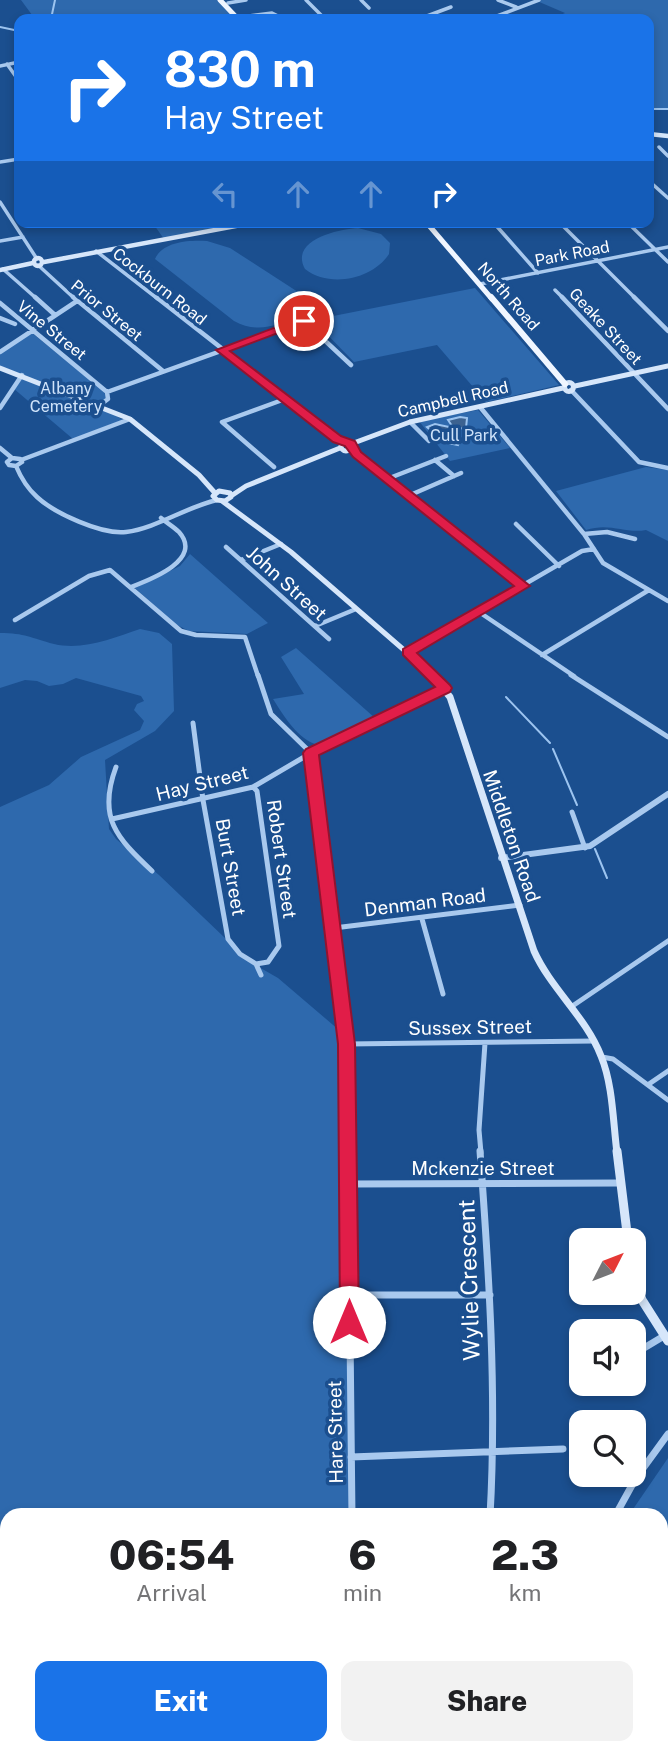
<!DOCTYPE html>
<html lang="en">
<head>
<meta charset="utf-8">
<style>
  :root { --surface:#fff; --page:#f2f2f2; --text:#202124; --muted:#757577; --accent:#1a73e8 }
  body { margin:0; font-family:"Public Sans",sans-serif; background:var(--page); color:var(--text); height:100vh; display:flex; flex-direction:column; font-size:26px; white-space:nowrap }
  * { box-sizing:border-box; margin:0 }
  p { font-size:23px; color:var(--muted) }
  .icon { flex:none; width:38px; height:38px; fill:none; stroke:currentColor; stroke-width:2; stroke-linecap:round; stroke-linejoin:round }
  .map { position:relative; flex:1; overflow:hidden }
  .sheet { position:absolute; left:0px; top:1508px; width:668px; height:247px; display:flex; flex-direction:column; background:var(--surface); border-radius:21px 21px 0 0; box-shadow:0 4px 10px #0003 }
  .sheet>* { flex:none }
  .guide { position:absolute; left:14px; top:14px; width:640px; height:214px; border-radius:14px; box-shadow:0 4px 10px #0003; background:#1a73e8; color:#fff; overflow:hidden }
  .needle { width:46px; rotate:48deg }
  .tools { position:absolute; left:569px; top:1228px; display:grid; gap:14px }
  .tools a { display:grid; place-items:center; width:77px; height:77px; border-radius:14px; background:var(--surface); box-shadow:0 4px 10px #0003; font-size:35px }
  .pin { position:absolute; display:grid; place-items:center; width:60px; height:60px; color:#fff; margin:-30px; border:4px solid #fff; border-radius:50%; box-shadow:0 2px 7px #0007 }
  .me { position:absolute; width:77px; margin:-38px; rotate:0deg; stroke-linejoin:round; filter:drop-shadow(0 0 5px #0008) }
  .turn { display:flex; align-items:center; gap:24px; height:147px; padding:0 35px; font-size:32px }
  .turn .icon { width:91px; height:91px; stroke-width:2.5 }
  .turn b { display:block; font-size:49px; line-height:60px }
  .lanes { display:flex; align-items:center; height:66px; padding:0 35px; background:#0003; justify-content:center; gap:35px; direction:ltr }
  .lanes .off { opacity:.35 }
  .eta { display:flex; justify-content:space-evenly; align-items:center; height:119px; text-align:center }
  .eta b { font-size:42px; font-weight:800; line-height:49px }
  .primary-button { display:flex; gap:14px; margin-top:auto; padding:14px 35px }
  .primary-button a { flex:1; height:80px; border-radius:14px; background:var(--accent); color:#fff; font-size:28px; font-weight:800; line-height:80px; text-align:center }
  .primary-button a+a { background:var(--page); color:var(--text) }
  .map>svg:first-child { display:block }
</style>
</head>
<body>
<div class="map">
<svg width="668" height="1754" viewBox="0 0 668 1754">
  <rect width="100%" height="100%" fill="#1b4f8f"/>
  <!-- green -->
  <path fill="#2e69ad" d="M21,0h197l18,19h-201z
    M541,0h127v108h-19v-89h-97l13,-6 -28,-12z
    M152,222h90l-78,17z
    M358,228l23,6 9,9 -1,11c-17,26 -60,34 -84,15 -16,-29 34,-40 53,-41z
    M207,241l23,7 68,44 7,9 -7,14c-22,12 -42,18 -64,6l-79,-62c8,-18 35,-19 52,-18z
    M475,288l84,97 -73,17 -49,-57 -83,17 -41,-42z
    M32,333l72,58 2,7 -9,7 26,15 -50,19 -60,-51 11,-13 -24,-9v-13z
    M478,410l32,38 -60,13 -31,-40z
    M646,467l22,3v71l-22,-11c-21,4 -36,-8 -60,0l-30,-39z
    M190,554l78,69 -21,11 -58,-3 -14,-7 -40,-36 45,-22z
    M140,629l19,4 13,11 2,67 -19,20 -50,29 4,69 7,10 43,36 66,63 13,17 40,23 68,58 8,479 -347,1v232h352v6h-359v-947l49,-22 32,-28 59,-27 4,-9 -10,-11 3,-6 7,-3 -3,-5 -65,-18 -13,6 -14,2 -12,-5 -12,-1 -25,8v-55c25,0 31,5 54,11 29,7 59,-6 86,-15z
    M296,648l79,70 -57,27c-20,-5 -34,-29 -45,-46l31,-5 -23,-37z
    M668,1458v272l-3,-2 -3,4v-216l-33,-1z"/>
  <!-- water -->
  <path fill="#3c6290" stroke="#9cc4f0" stroke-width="2" d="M460,417l7,1 -1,10 -12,1 7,10 -3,6 -14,-3 -17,-15 8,-3 14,3 3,-1 -4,-6z"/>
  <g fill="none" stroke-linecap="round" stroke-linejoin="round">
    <!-- stream -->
    <path stroke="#9cc4f0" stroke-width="2" d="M51,19l4,-19
      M0,27l19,4
      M649,109h19
      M506,697l44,46
      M553,749l24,56
      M595,849l12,29"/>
    <!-- minor-far3 -->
    <path stroke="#a9c9ee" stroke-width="3.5" d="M306,0l16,16
      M361,0l8,8
      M498,0l18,7
      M228,3l18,-3
      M241,17l31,-4 12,6
      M419,19l32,-12
      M489,19l50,-19
      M7,64l12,17
      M0,66l19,-4
      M659,147l9,9
      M0,162l19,-3
      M649,181l19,17
      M0,202l37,57
      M493,222l45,51
      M559,222l77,77
      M627,222l41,40
      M0,241l23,-4
      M96,251l62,48
      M38,265l37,34
      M3,269l34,30
      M480,284l188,-37
      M555,290l9,9"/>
    <!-- minor-far2 -->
    <path stroke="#a9c9ee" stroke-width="4.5" d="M35,297l20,18
      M73,297l90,74
      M156,297l187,146
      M562,297l106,112
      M634,297l34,34
      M0,303l107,89 1,7 -8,6
      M0,318l15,6
      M0,352l77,-51
      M571,390l68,72 29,6
      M107,392l197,-71 47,44
      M480,407l104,127 19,29 65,38
      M0,408l22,-33
      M410,422l19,19
      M0,448l12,10
      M351,448l172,138
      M12,458l8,1 2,3 -6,4 -7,-1 -2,-3z
      M21,460l109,-41
      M435,460l19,16
      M16,466c5,12 11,22 21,31 17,16 65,38 89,35 31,-4 60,-25 91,-32
      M274,467l-52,-45 63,-23
      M387,479l59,-23
      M408,496l53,-23
      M516,524l43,42
      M584,534l23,-2 28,7
      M226,547l103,92
      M241,560l40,-16
      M131,587c18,-7 73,-27 48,-55 -5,-5 -12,-9 -18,-14
      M479,612l95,64
      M15,620l74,-44 21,-6 71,61 15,4 49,2 13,39
      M315,626l41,-17
      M408,652l174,-101 12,-2
      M542,655l107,-65"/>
    <!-- minor-far1 -->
    <path stroke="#a9c9ee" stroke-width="5" d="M258,675l13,39 40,39 36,291 1,109
      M571,675l97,62
      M193,723l10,77 25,139 12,15 16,10
      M116,767c-19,51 1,71 36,104
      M253,787l4,4 22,155 -11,16 -12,2
      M572,812l13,36
      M112,819l141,-32 58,-34 134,-65
      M422,919l21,75
      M334,928l186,-23
      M256,964l5,11
      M571,1007l97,-66
      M347,1044l247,-3
      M602,1057l11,2 55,41
      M649,1084l19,-13
      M481,1153l-2,-23 6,-87"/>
    <!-- minor -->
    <path stroke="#a9c9ee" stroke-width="7" d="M348,1151l4,365
      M480,1151c9,122 17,243 10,365
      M348,1184l271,-1
      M349,1295h141
      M634,1354l30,-18
      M351,1457l212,-8
      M615,1516l21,-38 32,-44
      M359,1748v6
      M483,1748l4,6
      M608,1748l5,6
      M559,1754l7,-6"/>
    <!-- tertiary -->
    <path stroke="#a9c9ee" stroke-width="6" d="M501,858l89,-12 78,-52"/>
    <!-- secondary-far3 -->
    <path stroke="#d6e6fa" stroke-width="4.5" d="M649,134l19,2
      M34 262a4 4 0 1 1 8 0a4 4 0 1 1-8 0Z
      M44,262l213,-40
      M0,270l33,-7"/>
    <!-- secondary-far2 -->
    <path stroke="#d6e6fa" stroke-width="5" d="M0,368l130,51 69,56 16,18
      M564.5 387a4.5 4.5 0 1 1 9 0a4.5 4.5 0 1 1-9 0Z
      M575,386l93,-20
      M341 446a5 5 0 1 1 10 0a5 5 0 1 1-10 0Z
      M351,444l59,-22 153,-34
      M219,491l11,2 1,4 -6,4 -8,-1 -4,-4z
      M231,496l15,-10 94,-38
      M222,501l69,51 143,124"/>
    <!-- secondary-far1 -->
    <path stroke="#d6e6fa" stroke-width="7" d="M432,675l18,22 84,254c17,38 52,66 67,105 12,29 12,66 16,97"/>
    <!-- secondary -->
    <path stroke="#d6e6fa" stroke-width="9" d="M617,1151l11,90
      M634,1276l8,24 26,41"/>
    <!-- primary-far1 -->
    <path stroke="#f0f6ff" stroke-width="5" d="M220,0l18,19
      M426,222l66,77"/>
    <!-- primary -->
    <path stroke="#f0f6ff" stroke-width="6" d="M491,297l74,87"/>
  </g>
  <!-- route -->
  <path fill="#e11d48" stroke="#92132f" stroke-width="2" d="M300,318l10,3 -80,30 111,85 14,5 6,11 169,134 -113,67 33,32 2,3 -2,4 -131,63 36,289 4,278 -3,6 -7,2 -6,-2 -3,-6 -2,-278 -35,-291 3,-4 129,-62 -32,-32v-6l111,-63 -161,-129 -8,-11 -12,-4 -117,-92z"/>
  <g text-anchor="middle" stroke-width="7" stroke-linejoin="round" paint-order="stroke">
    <!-- far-street labels -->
    <g font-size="16" fill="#fff" stroke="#1b4f8f">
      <text transform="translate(572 253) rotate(-11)" y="6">Park Road</text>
      <text transform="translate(160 286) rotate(38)" y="6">Cockburn Road</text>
      <text transform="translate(509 296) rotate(49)" y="6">North Road</text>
      <text transform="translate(107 310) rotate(39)" y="6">Prior Street</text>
      <text transform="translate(606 326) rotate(47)" y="6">Geake Street</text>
      <text transform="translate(52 330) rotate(39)" y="6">Vine Street</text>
      <text transform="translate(453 399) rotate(-13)" y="6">Campbell Road</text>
    </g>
    <!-- far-park labels -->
    <g font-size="16" fill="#cfe3fa" stroke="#1b4f8f">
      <text x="66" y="394">Albany<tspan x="66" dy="18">Cemetery</tspan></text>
      <text x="464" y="441">Cull Park</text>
    </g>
    <!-- street labels -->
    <g font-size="19" fill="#fff" stroke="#1b4f8f">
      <text transform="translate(287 583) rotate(42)" y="7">John Street</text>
      <text transform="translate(202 783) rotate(-14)" y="7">Hay Street</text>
      <text transform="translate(512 836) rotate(71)" y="7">Middleton Road</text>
      <text transform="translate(282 859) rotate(82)" y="7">Robert Street</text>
      <text transform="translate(231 867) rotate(80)" y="7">Burt Street</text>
      <text transform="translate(425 902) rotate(-7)" y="7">Denman Road</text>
      <text transform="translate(470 1027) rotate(-1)" y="7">Sussex Street</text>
      <text x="483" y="1175">Mckenzie Street</text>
      <text transform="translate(335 1432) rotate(-91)" y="7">Hare Street</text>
    </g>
    <!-- near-street labels -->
    <g font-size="23" fill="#fff" stroke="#1b4f8f">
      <text transform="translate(469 1280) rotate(-92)" y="8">Wylie Crescent</text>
    </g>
  </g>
</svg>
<div class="tools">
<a><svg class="needle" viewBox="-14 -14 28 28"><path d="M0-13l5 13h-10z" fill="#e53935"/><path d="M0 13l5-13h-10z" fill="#757577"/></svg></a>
<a><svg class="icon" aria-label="sound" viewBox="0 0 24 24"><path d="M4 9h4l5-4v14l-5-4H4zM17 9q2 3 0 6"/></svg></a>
<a><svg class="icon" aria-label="search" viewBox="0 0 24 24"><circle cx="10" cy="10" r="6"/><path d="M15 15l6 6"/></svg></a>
</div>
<div class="pin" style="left:304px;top:321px;background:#d93025"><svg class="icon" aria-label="arrive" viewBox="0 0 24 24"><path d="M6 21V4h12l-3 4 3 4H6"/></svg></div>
<svg class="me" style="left:349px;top:1322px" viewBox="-20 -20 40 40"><circle r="19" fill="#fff"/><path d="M0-13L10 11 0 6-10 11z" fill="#e11d48"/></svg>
<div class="guide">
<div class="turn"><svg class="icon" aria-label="right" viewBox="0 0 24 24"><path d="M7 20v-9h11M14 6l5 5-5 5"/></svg><div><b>830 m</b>Hay Street</div></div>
<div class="lanes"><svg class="icon off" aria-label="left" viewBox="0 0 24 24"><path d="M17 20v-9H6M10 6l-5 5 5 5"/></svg><svg class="icon off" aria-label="ahead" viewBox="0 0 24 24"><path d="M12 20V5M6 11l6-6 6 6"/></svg><svg class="icon off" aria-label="ahead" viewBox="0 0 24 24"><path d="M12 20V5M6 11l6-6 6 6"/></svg><svg class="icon" aria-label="right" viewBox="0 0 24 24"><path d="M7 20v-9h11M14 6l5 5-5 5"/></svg></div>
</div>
<section class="sheet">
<div class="eta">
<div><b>06:54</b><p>Arrival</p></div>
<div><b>6</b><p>min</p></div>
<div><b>2.3</b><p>km</p></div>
</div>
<div class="primary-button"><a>Exit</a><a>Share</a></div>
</section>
</div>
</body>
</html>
